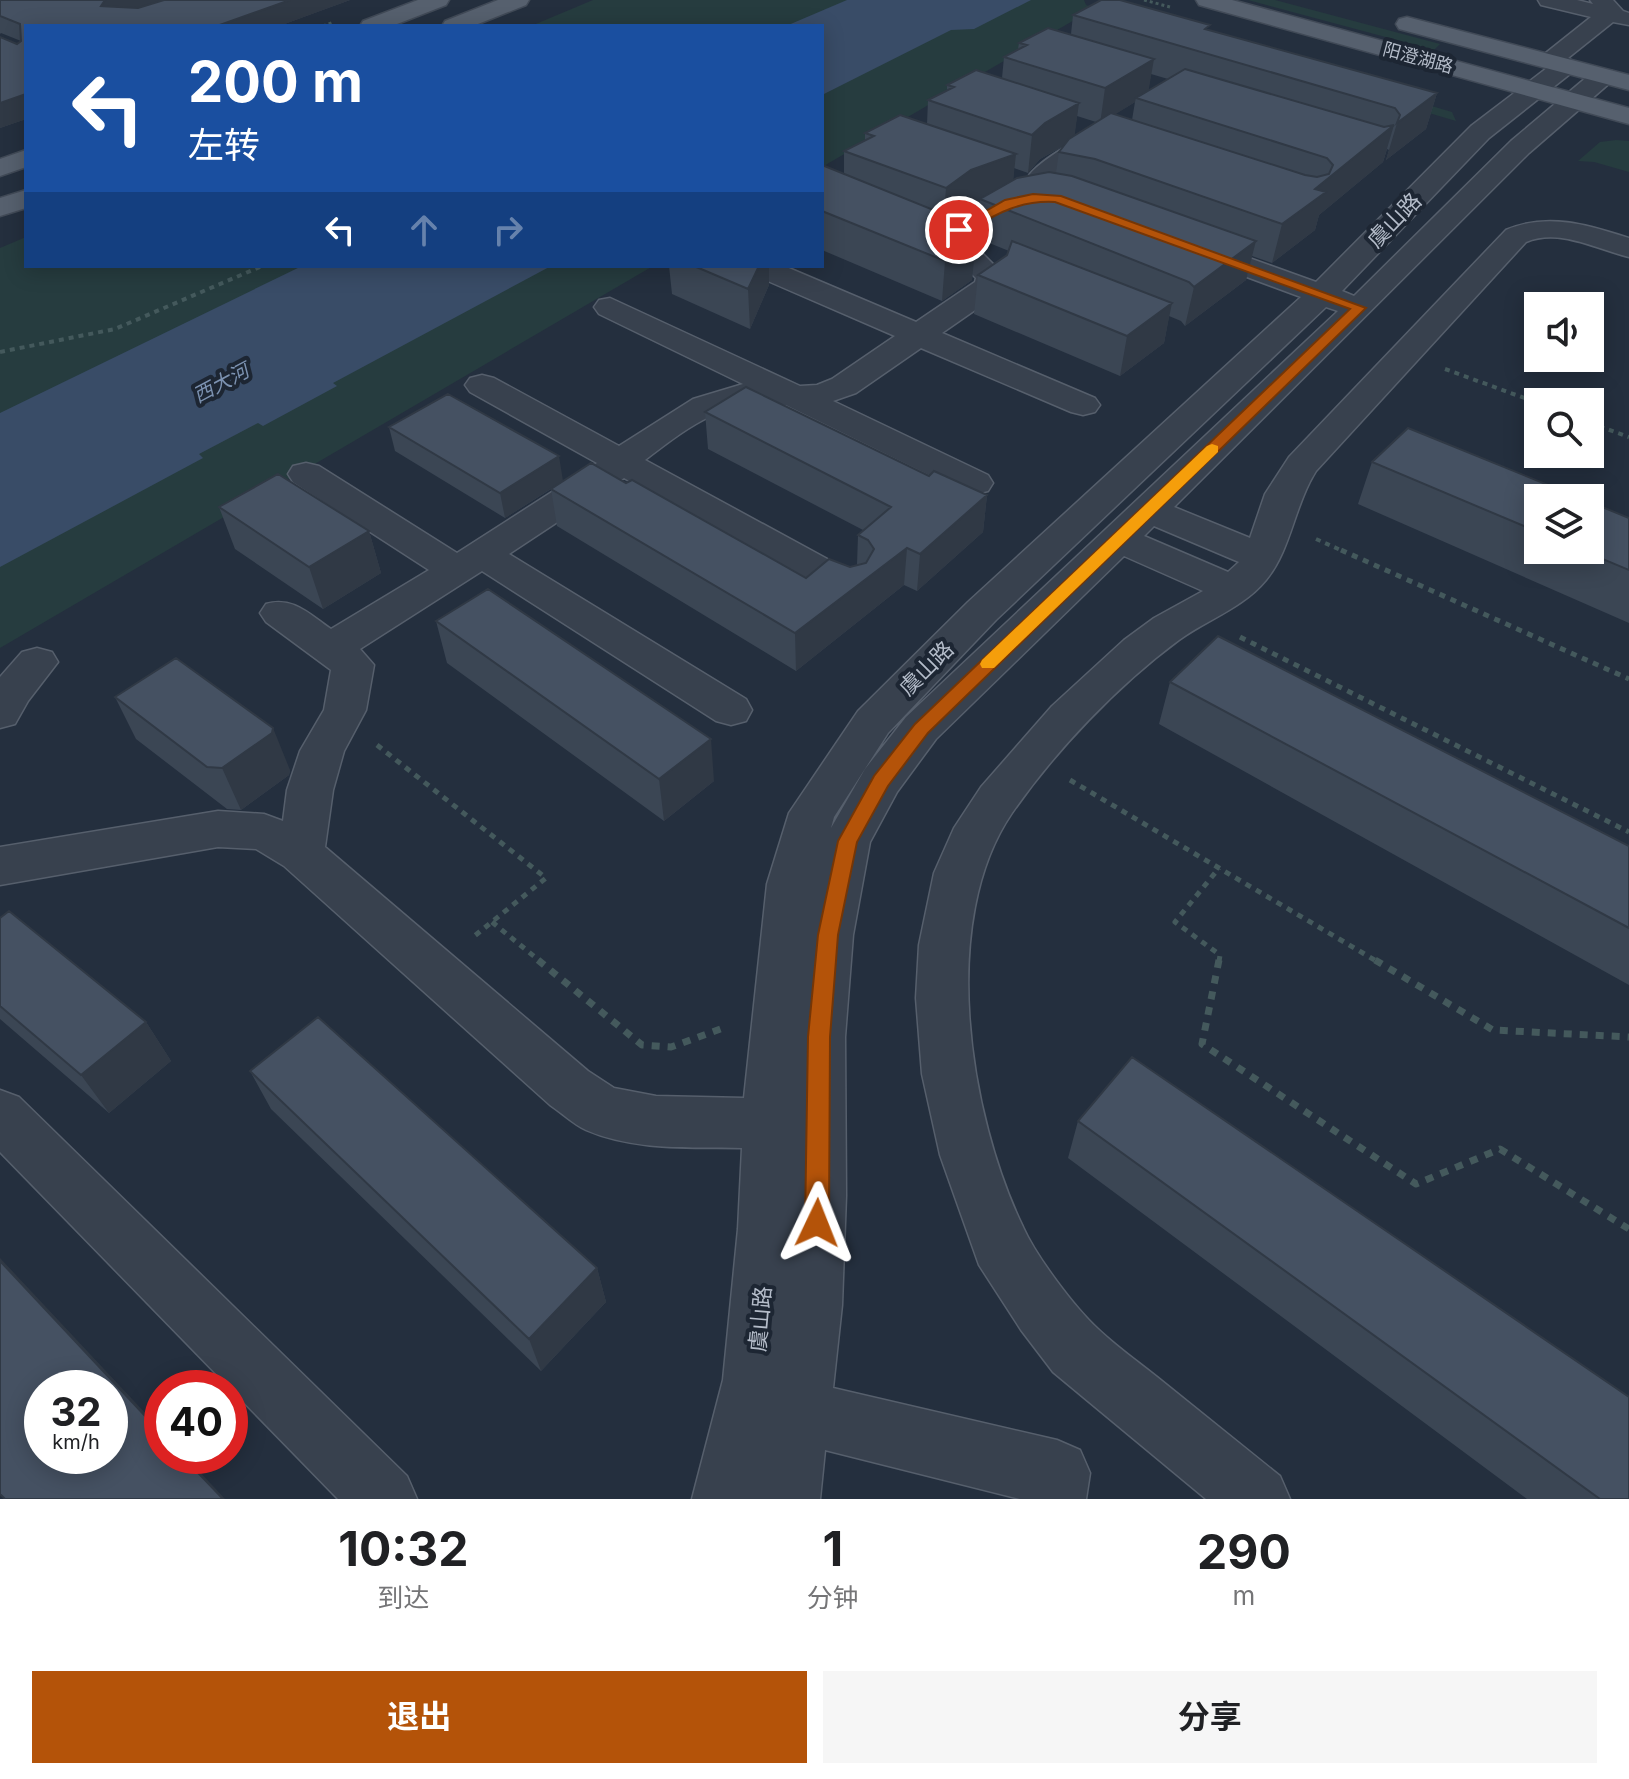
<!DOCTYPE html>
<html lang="zh">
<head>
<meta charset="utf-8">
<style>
  :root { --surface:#fff; --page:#f6f6f6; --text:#202124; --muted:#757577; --accent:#b45309 }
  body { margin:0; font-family:Inter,"Noto Sans SC",sans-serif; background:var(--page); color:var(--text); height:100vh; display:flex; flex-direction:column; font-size:30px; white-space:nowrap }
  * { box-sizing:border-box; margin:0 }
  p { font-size:26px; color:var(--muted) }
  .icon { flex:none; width:44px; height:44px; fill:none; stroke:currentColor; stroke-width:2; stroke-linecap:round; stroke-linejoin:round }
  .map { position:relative; height:1499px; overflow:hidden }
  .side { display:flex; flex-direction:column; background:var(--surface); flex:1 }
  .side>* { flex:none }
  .hud { position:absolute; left:24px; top:24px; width:800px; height:244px; border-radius:0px; box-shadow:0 4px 20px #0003; background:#1a4fa0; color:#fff; overflow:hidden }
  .buttons { position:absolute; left:1524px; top:292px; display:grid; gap:16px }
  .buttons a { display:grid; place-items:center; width:80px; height:80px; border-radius:0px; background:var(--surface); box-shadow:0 4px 20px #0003; font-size:40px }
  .speed { position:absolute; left:24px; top:1370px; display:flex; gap:16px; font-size:40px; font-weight:700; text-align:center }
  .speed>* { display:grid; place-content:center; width:104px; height:104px; border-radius:50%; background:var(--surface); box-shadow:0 4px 20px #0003; line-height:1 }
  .speed small { font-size:20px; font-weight:400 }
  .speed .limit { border:12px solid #d22; background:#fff; color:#111 }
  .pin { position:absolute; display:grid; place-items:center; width:68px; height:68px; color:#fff; margin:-34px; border:4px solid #fff; border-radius:50%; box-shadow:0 2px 8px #0007 }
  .me { position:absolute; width:88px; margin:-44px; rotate:2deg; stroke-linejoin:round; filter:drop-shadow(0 0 6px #0008) }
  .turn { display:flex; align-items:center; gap:28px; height:168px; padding:0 32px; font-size:36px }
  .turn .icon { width:104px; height:104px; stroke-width:2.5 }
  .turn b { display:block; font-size:56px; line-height:68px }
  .lanes { display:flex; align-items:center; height:76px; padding:0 32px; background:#0003; justify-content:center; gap:40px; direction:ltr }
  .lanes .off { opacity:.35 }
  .eta { display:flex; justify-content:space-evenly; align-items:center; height:136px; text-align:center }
  .eta b { font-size:48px; font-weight:700; line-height:56px }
  .primary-button { display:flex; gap:16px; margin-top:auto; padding:16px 32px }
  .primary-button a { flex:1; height:92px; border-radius:0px; background:var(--accent); color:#fff; font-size:32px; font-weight:700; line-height:92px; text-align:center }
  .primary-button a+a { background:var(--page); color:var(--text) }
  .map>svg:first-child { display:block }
</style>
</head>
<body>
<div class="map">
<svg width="1629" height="1499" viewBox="0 0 1629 1499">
  <rect width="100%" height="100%" fill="#242f3e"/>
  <!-- green -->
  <path fill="#263c3f" d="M593,0h491l2,5 366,107 4,9 -368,-109 -266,155v-141h-291z
    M1248,0h27l165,44 -6,6z
    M1616,140l13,1v31l-35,-10 -16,-1 22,-19z
    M26,237v29h627l-653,382v-400z"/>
  <!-- water -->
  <path fill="#394c67" d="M847,0h184l-57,29 -23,1 -129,65v-69h-36z
    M302,266h249l-218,117 4,3 -74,40 -5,-3 -59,31 4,4 -203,109v-154z"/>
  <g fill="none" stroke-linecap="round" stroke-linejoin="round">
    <!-- minor casing -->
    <g stroke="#565f6c" stroke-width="3">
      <path id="minor" d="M1538,0h39l16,4 -3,-4h23l10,11 6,2v12l-16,-3 -45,36 10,7 -3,5 -86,68 -147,153 12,5 157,-155 83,-70h18l3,5 -3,5 -83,72 -355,354 76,31 15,-44 24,-37 217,-227c42,-18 82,-5 123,8v19c-33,-8 -69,-29 -103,-15l-210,229c-22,35 -25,79 -50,109 -23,28 -58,39 -87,60 -61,45 -124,111 -167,173 -74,108 -43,302 11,414 13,29 51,80 75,102 18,17 39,32 59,48 41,33 82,66 123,99l10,23h-84l-153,-127 -32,-42 -42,-65 -39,-110 -18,-81 -6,-76 3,-53 15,-72 20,-45 27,-41 71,-81 72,-66 30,-22 49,-27 -79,-35 -188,183 -39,53 -27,50 -17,93 -8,102 1,159 -4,109 -9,83 224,52 23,10 10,23 -4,26h-66l-195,-49 -5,49h-128l31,-119 15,-151 4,-81c-51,-1 -108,3 -156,-18 -13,-6 -24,-17 -36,-25l-266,-239 -28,-17 -38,-2 -218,38v-38l218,-36 46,3 19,7 4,-31 13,-39 24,-41 7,-40 -65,-48 -6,-9 6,-9c27,-8 44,11 65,25l98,-59 -136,-88 -5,-8 5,-8 13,-3 13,3 138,87 140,-90 -127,-71 -5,-7 5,-7 12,-3 12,3 125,68 74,-47 50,-15 -144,-70 -5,-7 5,-7 11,-2 190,88 17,-1 15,-6 63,-43 -148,-64 -4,-6h41l132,56 59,-40 1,-4 -24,-23 -12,-17c14,-26 54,-40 82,-47 2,-6 4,-12 8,-17 13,-16 68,-50 87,-46l4,6 -4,6 -55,34 -9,7 -10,22 -24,6 -48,26 1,8 34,34 -5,15 -59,41 153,65 5,7 -5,7 -12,3 -12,-3 -150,-64 -65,45 -23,8 155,74 5,8 -5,8 -13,3 -13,-3 -176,-86c-61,-7 -94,19 -141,55l219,119 6,9 -6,9 -14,4 -14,-4 -212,-119 -115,76 237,145 6,11 -6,11 -15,4 -15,-4 -234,-150 -122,78 14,16 -8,45 -22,41 -11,39 -8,57 263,224 26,17 42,8 88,2 23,-214 22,-71 69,-102 110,-109 333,-305 -119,-44 -5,-6 5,-6 10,-3 10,3 114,41 155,-156 76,-58 -9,-7 4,-5 49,-39 -50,-12zM1326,307l12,4 -432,406 -41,52 -34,59 3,-11 54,-84 108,-113zM1154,526l85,36 -11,10 -84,-36z
        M37,648l15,4 6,10 -30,39 -13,23 -15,4v-51l22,-25z
        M0,1090l19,7 388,379 10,23h-79l-338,-347z"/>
    </g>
    <!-- major casing -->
    <g stroke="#414a57" stroke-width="3">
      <path id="major" d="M418,0h31l-3,5 -54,21h-32l3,-5z
        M498,0h31l-3,5 -53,21h-31l3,-5z
        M1196,0h36l397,108v16l-430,-119z
        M1407,17l222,58v15l-230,-61 -3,-5 3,-5z
        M26,150v17l-26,9v-17z
        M26,190v18l-26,8v-18z"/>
    </g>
    <!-- path-far3 -->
    <path stroke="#44595c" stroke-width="3" stroke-dasharray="3 3" stroke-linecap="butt" d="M1144,0l26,7
      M323,26l11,-4"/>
    <!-- path-far2 -->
    <path stroke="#44595c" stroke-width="4" stroke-dasharray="5 5" stroke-linecap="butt" d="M0,352l115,-23 147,-63
      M1445,369l93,34
      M1590,423l39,14
      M1316,539l29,13"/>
    <!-- path-far1 -->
    <path stroke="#44595c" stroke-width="5" stroke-dasharray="6 6" stroke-linecap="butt" d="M1341,550l288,129
      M1240,637l389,195
      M377,745l169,133 -74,60
      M1070,780l308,182
      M492,922l49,40
      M1219,962l1,-7 -45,-33 44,-54"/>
    <!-- path -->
    <path stroke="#44595c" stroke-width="7" stroke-dasharray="8 8" stroke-linecap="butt" d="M538,960l104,85 29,2 52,-19
      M1219,960l-17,84 214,140 84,-35 129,80
      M1375,960l118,70 136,7"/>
    <!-- minor -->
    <use href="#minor" fill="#38414e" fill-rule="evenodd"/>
    <!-- major -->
    <use href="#major" fill="#56606e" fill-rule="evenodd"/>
  </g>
  <!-- wall -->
  <path fill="#3b4654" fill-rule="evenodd" d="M0,0h350l-71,26h-253v93l-26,9 17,-84 4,-3 -20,-8 -1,1z
    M1073,15l136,15 228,63 -11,36 -40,31 3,-10 -2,-1 -4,13 -64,53 -4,15 -43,33 -20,-7 -6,24 -61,46 -4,-5 -12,-5 -5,27 -44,33 -146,-62 4,-39 29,-20 2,-4 -32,-13 3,-35 -13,5 -14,11 23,22 -4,39 -30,21 -120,-51v-85l22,9v-23l21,-11v-7l62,-9 1,-24 19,-9v-6l55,-7 2,-21 14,-8 1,-6 52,-9zM1151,74l17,5 -20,12zM1135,102l-3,18 -17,-6zM1077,116l19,6 -22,14zM1064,146l-5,6 -3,21 -43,7 1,-12 14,5 12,-14z
    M669,266h100v19l-19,44 -78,-35z
    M705,412l224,64 58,19 -4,37 -66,59 -13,-6 -108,86 -239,-145 -6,-37 -46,29 -110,-67 -6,-24 174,54 63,2 180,95 51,-13 1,-30 5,-5 -155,-81z
    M1372,462l166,36v52h52l39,-32v105l-271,-119z
    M219,507l150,24 12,42 -58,36 -88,-60z
    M436,621l278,160 -50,40 -217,-158z
    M1170,682l459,164v139l-470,-261z
    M115,697l175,73 -1,5 -48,35 -14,-1 -91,-70z
    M0,918l146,104 25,39 -62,52 -109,-94z
    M250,1071l347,197 9,34 -65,69 -270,-262z
    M1078,1121l551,378h-102l-459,-341z"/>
  <!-- shaded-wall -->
  <path fill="#303945" d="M105,0h61l-53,18 -12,-12z
    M290,0h60l-71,26h-62z
    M1154,59l-6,35 -12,4 -1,4 -35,22 5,-36z
    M1437,93l-11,36 -40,31 11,-37z
    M26,94v25l-26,9v-25z
    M1079,103l-5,37 -34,19 -12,14 4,-38 13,-12z
    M1394,125l-11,37 -64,53 -4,15 -43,33 10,-39 33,-35z
    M1016,154l-4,38 -32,7v4l-13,5 -24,18 3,-38 25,-18z
    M976,241l-4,39 -30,21 3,-40z
    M1256,241l-10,39 -61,46 9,-39z
    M759,266h10v19l-19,44 -2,-40z
    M1172,303l-8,40 -44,33 7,-40z
    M559,456l4,25 -58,37 -5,-25z
    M987,495l-4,37 -66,59 3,-37z
    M369,531l12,42 -58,36 -14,-42z
    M907,548l-3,37 -108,86 -1,-38z
    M273,728l17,42 -1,5 -48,35 -19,-42z
    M711,739l3,42 -50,40 -5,-42z
    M146,1022l25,39 -62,52 -28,-38z
    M0,1258l162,173v3l-162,-173z
    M597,1268l9,34 -65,69 -12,-32z
    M182,1456h3l40,43h-2z"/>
  <!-- building -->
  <path fill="#455162" stroke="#303945" stroke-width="2" fill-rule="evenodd" d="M0,0h105l-4,6 37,2 26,-8h126l-73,26h-191v68l-26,9v-66l17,7 4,-3 -1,-17 -20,-8z
    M1101,0h19l90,25 -5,4 232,64 -40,30 3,-8 -5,-7 -322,-93z
    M1048,28l106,31 -49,29 -101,-31 23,-12 -8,-2z
    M1185,69l199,58 10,-2 -79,64 11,3 -44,32 -187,-65 -36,-7 10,-13 42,-26 194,62 12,2 12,-3 4,-9 -6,-7 -191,-60z
    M976,70l103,33 -34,20 -13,12 -104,-35 26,-13 -7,-2z
    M900,115l116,39 -45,16 -25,18 -102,-37 30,-15 -9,-3z
    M822,165l129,52 25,24 -31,20 -123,-50z
    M1049,172l23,4 184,65 -62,46 -5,-5 -209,-83 37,-21z
    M1012,241l160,62 -45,33 -149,-61 29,-20z
    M694,266h65l-11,23z
    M746,387l183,89 5,-5 53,24 -67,59 -13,-6 -112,85 -244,-144 40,-26 35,20 6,-3 174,98 23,-19 21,8 16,-4 8,-14 -6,-9 -10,-5 33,-28 -186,-95z
    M448,394l111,62 -59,37 -111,-66z
    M1408,428l172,70h-42v34l-166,-70z
    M278,474l91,57 -60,36 -90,-60z
    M1590,502l39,16v52l-48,-20h9z
    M488,589l223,150 -52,40 -223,-158z
    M1218,636l411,210v82l-459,-246z
    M176,658l97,70 -1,5 -50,35 -15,-1 -92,-70z
    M9,911l137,111 -65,53 -81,-69v-88z
    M318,1017l279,251 -68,71 -279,-268z
    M1132,1057l497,340v102h-29l-522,-378z
    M0,1261l162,173v22h20l41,43h-218l-5,-5zM42,1388h68v68h-68z"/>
  <!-- route -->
  <path fill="#b45309" stroke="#753606" stroke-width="2" d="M1033,194l28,2 305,112 -438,425 -40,53 -31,56 -19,93 -8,102 -1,186 -4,9 -8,3 -9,-3 -3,-9 3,-186 10,-102 20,-94 36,-65 41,-52 435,-415 -295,-107c-37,-2 -60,13 -92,31l-10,-3 52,-30z"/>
  <!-- slow -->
  <path fill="#f59e0b" d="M1212,444l6,2v6l-224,216h-12l-2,-4 2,-4 225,-214z"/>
  <g text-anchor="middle" stroke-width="8" stroke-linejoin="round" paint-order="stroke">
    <!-- far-street labels -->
    <g font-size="18" fill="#b4bcc9" stroke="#1d2633">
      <text transform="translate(1418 58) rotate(15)" y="6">阳澄湖路</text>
    </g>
    <!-- far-water labels -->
    <g font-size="20" font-style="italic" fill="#7c92b1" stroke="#1d2633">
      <text transform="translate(221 383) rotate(-28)" y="7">西大河</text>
    </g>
    <!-- street labels -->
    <g font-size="22" fill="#b4bcc9" stroke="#1d2633">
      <text transform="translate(1394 220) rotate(-46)" y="8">虞山路</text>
      <text transform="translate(926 668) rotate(-45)" y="8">虞山路</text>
      <text transform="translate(760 1319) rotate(-85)" y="8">虞山路</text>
    </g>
  </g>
</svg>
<div class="buttons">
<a><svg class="icon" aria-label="sound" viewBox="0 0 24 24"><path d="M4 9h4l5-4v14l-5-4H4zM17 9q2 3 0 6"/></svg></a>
<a><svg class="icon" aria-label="search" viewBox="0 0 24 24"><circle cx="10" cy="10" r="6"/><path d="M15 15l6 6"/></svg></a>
<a><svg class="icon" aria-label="layers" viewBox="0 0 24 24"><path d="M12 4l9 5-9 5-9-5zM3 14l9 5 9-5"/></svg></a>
</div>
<div class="speed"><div>32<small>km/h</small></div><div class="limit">40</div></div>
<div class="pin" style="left:959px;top:230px;background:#d93025"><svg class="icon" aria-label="arrive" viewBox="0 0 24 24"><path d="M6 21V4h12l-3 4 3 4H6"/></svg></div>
<svg class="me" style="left:817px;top:1223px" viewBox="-20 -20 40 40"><path d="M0-17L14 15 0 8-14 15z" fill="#b45309" stroke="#fff" stroke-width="4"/></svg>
<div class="hud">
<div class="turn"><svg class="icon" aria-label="left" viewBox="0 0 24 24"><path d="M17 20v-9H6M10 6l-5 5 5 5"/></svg><div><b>200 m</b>左转</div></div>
<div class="lanes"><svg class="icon" aria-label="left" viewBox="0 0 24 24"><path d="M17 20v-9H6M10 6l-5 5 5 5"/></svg><svg class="icon off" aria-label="ahead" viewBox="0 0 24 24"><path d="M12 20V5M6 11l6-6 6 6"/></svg><svg class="icon off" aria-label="right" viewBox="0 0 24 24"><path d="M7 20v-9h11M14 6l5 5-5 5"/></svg></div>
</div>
</div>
<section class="side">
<div class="eta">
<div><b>10:32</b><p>到达</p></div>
<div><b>1</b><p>分钟</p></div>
<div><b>290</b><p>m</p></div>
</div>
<div class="primary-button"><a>退出</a><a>分享</a></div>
</section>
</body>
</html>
